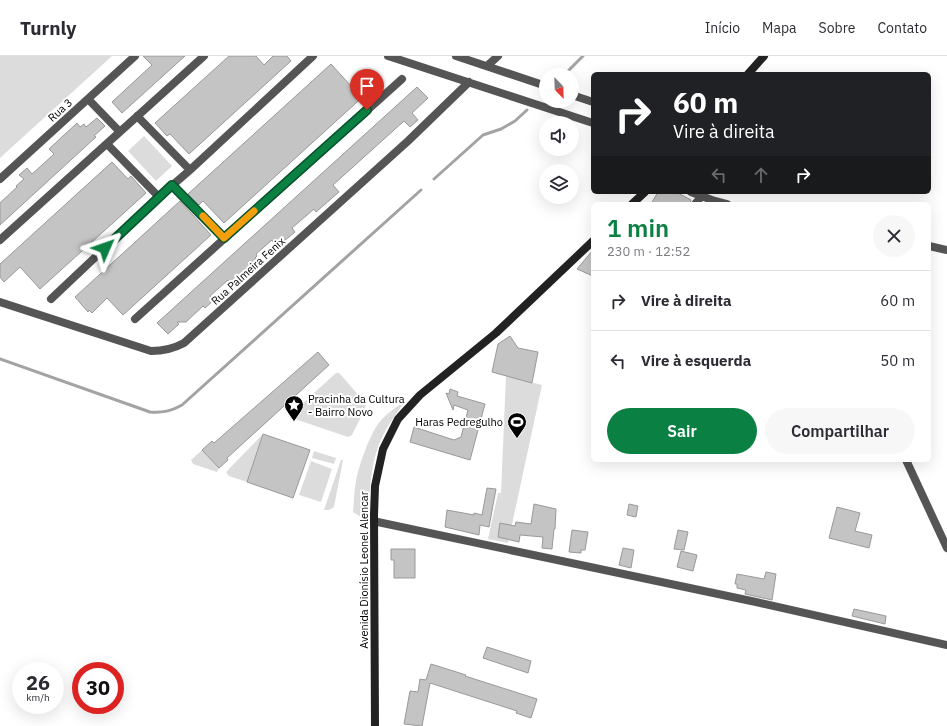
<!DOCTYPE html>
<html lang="pt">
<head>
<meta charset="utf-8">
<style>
  :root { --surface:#fff; --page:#f7f7f7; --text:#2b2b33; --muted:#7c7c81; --line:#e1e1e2; --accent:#0b8043 }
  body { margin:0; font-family:"IBM Plex Sans",sans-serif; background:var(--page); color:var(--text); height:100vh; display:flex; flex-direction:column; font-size:15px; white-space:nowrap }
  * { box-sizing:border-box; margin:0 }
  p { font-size:13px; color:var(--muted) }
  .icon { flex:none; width:22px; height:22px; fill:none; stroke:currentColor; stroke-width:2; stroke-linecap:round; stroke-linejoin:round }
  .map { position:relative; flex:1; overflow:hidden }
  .sheet { position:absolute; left:591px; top:146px; width:340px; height:260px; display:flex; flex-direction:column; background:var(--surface); border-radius:6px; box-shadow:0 4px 16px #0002 }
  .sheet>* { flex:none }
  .top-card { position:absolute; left:591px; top:16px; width:340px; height:122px; border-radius:6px; box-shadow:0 4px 16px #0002; background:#202124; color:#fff; overflow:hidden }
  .needle { width:26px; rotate:157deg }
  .controls { position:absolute; left:539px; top:12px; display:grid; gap:8px }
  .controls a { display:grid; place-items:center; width:40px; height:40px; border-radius:50%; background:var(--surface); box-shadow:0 4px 16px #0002; font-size:20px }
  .speed { position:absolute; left:12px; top:606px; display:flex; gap:8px; font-size:20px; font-weight:700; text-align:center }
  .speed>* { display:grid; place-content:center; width:52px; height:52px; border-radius:50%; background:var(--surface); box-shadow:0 4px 16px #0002; line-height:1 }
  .speed small { font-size:10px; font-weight:400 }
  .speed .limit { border:6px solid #d22; background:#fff; color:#111 }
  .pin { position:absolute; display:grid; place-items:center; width:34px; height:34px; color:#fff; margin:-41px -17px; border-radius:50% 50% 50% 0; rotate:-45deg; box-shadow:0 0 4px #0007 }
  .pin .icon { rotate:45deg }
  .me { position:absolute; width:44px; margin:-22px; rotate:47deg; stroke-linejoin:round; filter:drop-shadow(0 0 3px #0008) }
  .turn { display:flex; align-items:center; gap:14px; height:84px; padding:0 16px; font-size:18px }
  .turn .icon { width:52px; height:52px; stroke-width:2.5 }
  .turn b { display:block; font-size:28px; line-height:34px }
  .lanes { display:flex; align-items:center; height:38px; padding:0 16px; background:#0003; justify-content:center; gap:20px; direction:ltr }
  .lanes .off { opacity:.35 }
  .round { display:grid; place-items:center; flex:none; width:42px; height:42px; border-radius:21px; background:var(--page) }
  .summary { display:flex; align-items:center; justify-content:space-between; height:68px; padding:0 16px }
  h1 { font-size:24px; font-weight:600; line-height:30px; color:var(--accent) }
  .button { display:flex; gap:8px; margin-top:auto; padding:8px 16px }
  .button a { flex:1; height:46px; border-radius:24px; background:var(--accent); color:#fff; font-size:16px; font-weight:600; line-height:46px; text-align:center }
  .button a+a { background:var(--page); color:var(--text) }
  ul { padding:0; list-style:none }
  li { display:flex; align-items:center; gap:12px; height:60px; padding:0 16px; border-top:1px solid var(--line) }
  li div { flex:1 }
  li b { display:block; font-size:15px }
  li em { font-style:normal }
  header { display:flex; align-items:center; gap:24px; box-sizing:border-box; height:56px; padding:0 20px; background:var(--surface); border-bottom:1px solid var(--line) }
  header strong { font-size:19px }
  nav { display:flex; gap:22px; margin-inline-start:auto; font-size:14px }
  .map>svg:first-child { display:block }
</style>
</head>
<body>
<header>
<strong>Turnly</strong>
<nav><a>Início</a><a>Mapa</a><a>Sobre</a><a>Contato</a></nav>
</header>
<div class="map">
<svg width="947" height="670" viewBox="0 0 947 670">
  <rect width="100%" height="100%" fill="#fff"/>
  <!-- green -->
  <path fill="#dcdcdc" d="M0,0h112l-112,102z
    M144,80l28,30 -16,15 -28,-30z
    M336,317h3l2,2 25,29 -1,5 -13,26 -4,2 -53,-18 -4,-3v-2z
    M506,320l36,9 -34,158 -20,-4 10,-46h3z
    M406,344c-10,14 -22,30 -28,47 -7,19 -10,51 -8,70h-9l-8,-5c1,-10 1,-21 3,-31 3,-16 13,-44 22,-57 7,-10 19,-17 28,-24z
    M263,378l-16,48 -18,-6 -3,-4z
    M202,394l17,18 -2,4 -24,-8 -2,-4z
    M314,395l22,7 -2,6 -22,-6z
    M341,404h2l-9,47 -5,3h-5z
    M311,405l21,8 -11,33 -22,-7z"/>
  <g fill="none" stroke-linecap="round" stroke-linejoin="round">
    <!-- stream -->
    <path stroke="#a3a3a3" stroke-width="3" d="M567,16l16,-16
      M434,123l49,-44 18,-6 14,-8 12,-11
      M0,303l150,53c13,1 21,-1 32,-7l239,-215"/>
  </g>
  <!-- building -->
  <path fill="#c4c4c4" stroke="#999" d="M143,0h42l-63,57 -10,-11 40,-37z
    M229,0h27l8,9 9,-9h14l4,5 -102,93 -19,-20 -3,2 -12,-13z
    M331,8l20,22 16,-14 11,11 -154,140 -21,-22 -4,4 -11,-11z
    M417,31l11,11 -16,15 6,7 -8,7 -6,-6 -71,64 6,7 -23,20 -2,-3 -22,19 3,4 -12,10 -2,-2 -6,5 -3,-5 -16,14 1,2 -2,2 4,3 -18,16 2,2 -9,8 -6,-7 -18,16 4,4 -9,8 -2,-2 -17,16h-9l2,2 -11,10 -11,-11z
    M97,62l8,8 -11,10 2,1 -96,88v-22l17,-16 -1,-1 8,-7 -5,-4 8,-7 5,6 10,-9 12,-11 -5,-5 28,-26 3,4 4,-3 2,3z
    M112,106l16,17 3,-3 15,17 -106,96 -20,-22 -16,15 -4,-5v-13z
    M658,136h18l15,8 -1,4h-39z
    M180,145l31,34 -88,80 -16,-17 -15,15 -3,-3 -1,2 -13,-15z
    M593,194v26l-16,-7z
    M510,280l8,12 20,4 -6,31 -40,-11 6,-28z
    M318,296l11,13 -102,93 1,2 -9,8 -17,-18 10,-9 2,2z
    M450,333l8,3 -1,4 28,8 -15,56 -60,-18 4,-15 40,13 7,-3 7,-27 -14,-5 -1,5 -7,-17 3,1z
    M263,378l47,16 -17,48 -46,-16z
    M487,432l9,1 -7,38 -9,-2 -1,10 -34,-8 2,-17 27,5v-2l8,2z
    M534,448l22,5 -1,20h-1l-2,20 -10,-1 1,-11 -23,-2 -1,7 -21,-5 2,-14 15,3 1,-4 15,2z
    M629,448l9,2 -2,11 -9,-2z
    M837,451l23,6 -5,18 17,4 -3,13 -40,-10z
    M572,474l16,2 -3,18h-4v3l-12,-1z
    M678,474l10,2 -4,18 -10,-1z
    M623,492l11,2 -3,18 -12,-3z
    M391,493h24v29h-21v-18h-3z
    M681,495l16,4 -4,16 -16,-4z
    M766,516l10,2 -4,26 -27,-6 1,-4 -9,-2v-4h-2l2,-10 27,5z
    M854,553l32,7 -1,8 -33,-8z
    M487,591l44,14 -3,12 -45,-15z
    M431,608l35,11 -1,1 72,23 -6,19 -15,-5 1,-2 -87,-28 -8,43 -18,-2 6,-33 8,1 2,-13 6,1z"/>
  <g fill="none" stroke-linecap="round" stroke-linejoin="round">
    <!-- street -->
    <path stroke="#555" stroke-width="8" d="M388,0l205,67
      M456,0l90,30
      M487,10l11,-10
      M572,39l21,7
      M88,43l32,33
      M137,60l53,54
      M107,88l52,53
      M0,123l135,-123
      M172,129l52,53
      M691,136l21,8 15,4
      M695,148l6,-7
      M0,184l204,-184
      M929,190l18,4
      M51,243l108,-102 31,-27 123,-114
      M0,246l151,49c13,0 22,-2 33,-8l224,-202 61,-59
      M135,263l267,-240
      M906,404l41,88
      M373,465l383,81 191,43"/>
    <!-- secondary -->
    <path stroke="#222" stroke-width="8" d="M748,18l16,-18
      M632,148l13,-12
      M375,670l-1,-211 1,-29 8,-37 15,-30 22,-24 76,-62 97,-92"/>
  </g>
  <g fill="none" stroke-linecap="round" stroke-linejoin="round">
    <!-- route casing -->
    <g stroke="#07532c" stroke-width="10">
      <path id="route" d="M105,192l67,-63 52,53 143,-128"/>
    </g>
    <!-- route -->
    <use href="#route" stroke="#0b8043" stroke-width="7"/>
    <!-- slow -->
    <path stroke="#f59e0b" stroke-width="7" d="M203,160l21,22 30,-27"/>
  </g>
  <!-- icons -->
  <defs>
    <g id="sight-pin" transform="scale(1)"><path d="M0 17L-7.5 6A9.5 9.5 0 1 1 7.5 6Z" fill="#000" stroke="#fff"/><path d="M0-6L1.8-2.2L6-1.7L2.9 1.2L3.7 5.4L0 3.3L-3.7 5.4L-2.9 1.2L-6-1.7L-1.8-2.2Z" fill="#fff"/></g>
    <g id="stadium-pin" transform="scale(1)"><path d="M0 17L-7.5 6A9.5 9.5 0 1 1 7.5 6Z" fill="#000" stroke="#fff"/><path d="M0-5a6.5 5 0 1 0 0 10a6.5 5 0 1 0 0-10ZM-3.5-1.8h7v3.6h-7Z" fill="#fff"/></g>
  </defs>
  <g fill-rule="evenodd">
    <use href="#sight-pin" x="294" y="349"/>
    <use href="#stadium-pin" x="517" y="366"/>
  </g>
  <g text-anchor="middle" stroke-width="4" stroke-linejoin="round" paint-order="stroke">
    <!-- street labels -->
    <g font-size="11" fill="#000" stroke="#fff">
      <text transform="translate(60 54) rotate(-42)" y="4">Rua 3</text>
      <text transform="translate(248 215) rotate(-42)" y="4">Rua Palmeira Fenix</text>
      <text transform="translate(364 514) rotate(-90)" y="4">Avenida Dionísio Leonel Alencar</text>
    </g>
    <!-- poi labels -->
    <g font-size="11" fill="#000" stroke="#fff" text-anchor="start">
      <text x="308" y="347">Pracinha da Cultura<tspan x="308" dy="13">- Bairro Novo</tspan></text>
      <text x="503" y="370" text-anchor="end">Haras Pedregulho</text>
    </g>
  </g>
</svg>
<div class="controls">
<a><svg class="needle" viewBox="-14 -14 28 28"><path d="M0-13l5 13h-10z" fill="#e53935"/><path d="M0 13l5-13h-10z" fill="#7c7c81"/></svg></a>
<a><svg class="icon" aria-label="sound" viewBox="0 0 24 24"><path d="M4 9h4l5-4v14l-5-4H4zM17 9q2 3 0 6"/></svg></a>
<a><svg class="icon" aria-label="layers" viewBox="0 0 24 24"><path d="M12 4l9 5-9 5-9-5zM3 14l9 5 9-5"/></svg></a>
</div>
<div class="speed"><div>26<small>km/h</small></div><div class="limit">30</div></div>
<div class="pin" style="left:367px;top:54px;background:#d93025"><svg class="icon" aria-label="arrive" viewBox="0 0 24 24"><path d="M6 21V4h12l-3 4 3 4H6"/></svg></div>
<svg class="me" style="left:105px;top:192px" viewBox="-20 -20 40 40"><path d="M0-17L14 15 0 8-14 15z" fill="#0b8043" stroke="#fff" stroke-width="4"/></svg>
<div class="top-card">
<div class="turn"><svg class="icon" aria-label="right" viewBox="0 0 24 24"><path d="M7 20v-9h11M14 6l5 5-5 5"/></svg><div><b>60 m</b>Vire à direita</div></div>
<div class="lanes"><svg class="icon off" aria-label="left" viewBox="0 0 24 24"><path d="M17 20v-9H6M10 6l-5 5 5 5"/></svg><svg class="icon off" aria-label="ahead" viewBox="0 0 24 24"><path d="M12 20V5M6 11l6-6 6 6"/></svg><svg class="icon" aria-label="right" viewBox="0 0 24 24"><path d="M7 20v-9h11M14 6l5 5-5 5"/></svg></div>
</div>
<section class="sheet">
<div class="summary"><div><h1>1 min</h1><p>230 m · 12:52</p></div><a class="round"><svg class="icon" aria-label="close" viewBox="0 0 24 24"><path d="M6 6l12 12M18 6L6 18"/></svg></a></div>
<ul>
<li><svg class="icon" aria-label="right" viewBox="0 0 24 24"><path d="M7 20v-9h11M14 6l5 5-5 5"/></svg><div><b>Vire à direita</b></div><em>60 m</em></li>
<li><svg class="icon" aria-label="left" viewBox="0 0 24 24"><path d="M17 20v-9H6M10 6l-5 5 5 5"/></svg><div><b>Vire à esquerda</b></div><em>50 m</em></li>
</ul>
<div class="button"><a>Sair</a><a>Compartilhar</a></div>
</section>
</div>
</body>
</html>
